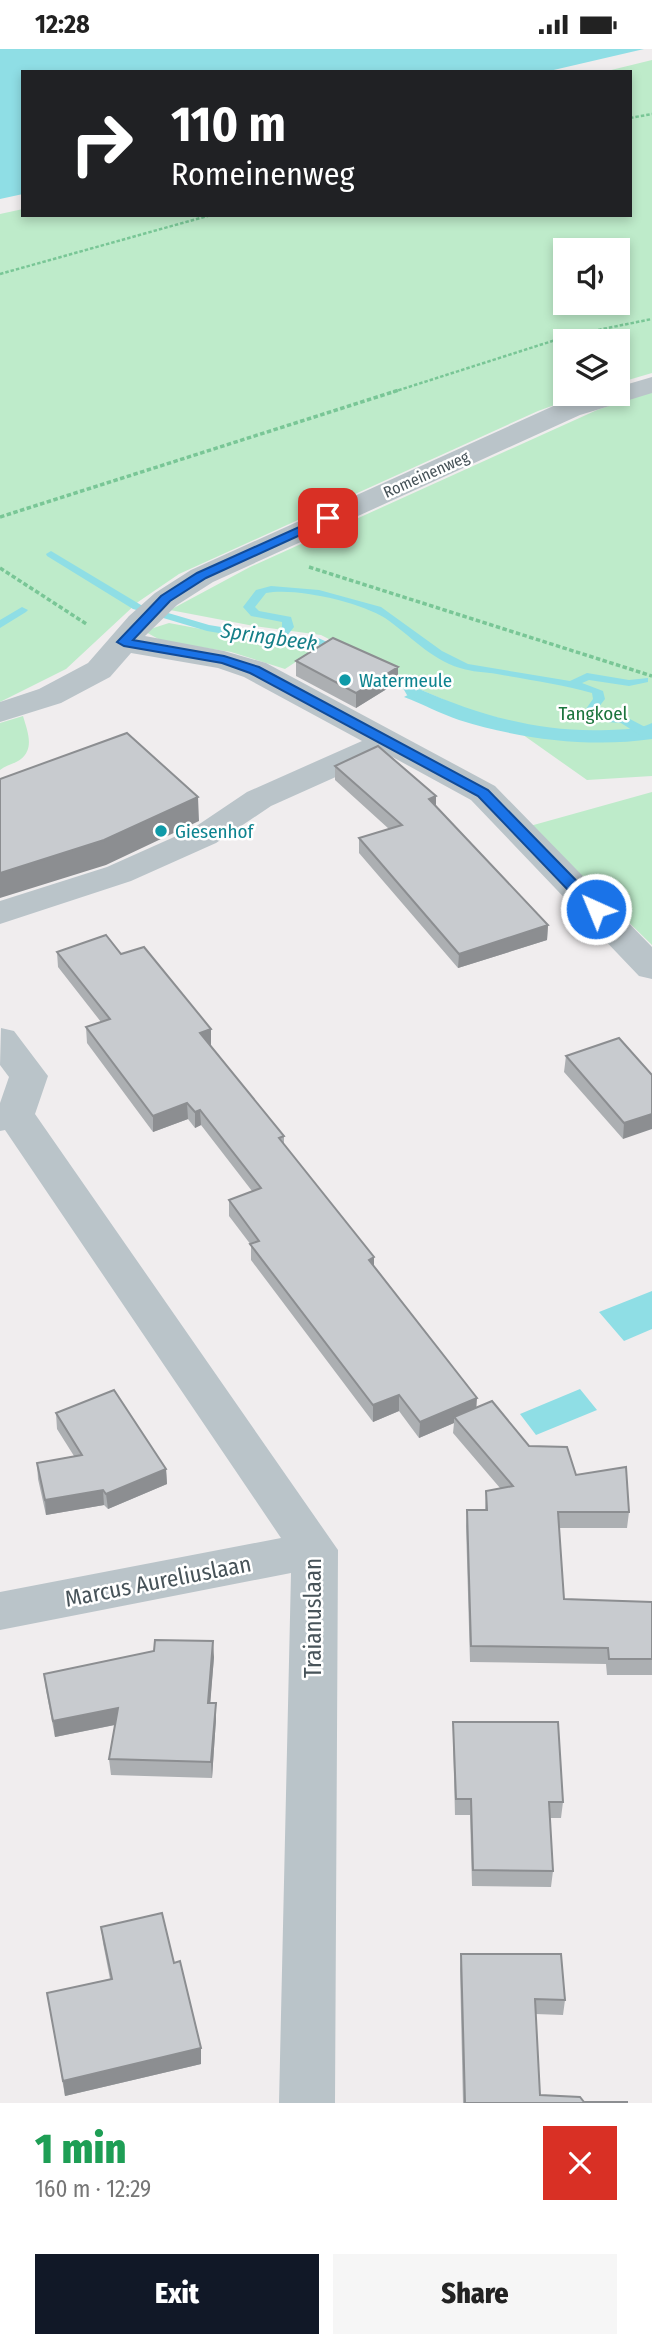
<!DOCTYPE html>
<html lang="en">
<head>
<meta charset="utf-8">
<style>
  :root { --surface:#fff; --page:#f6f6f6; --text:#222; --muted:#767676; --accent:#111827 }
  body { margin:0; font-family:"Fira Sans Condensed",sans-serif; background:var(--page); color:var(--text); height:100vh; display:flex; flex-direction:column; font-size:26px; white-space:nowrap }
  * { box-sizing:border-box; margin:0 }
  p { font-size:23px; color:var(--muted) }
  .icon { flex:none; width:38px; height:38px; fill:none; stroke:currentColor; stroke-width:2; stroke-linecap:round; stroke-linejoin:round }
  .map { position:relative; height:2054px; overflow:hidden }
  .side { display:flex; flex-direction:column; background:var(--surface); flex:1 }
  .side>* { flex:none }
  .banner { position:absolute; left:21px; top:21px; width:611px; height:147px; border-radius:0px; box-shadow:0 4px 10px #0003; background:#202124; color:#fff; overflow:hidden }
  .tools { position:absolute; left:553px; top:189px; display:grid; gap:14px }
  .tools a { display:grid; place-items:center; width:77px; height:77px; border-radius:0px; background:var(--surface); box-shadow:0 4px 10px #0003; font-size:35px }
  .pin { position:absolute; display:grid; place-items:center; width:60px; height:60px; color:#fff; margin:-30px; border-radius:14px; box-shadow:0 4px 10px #0006 }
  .me { position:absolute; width:77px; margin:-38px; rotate:316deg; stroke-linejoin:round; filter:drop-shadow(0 0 5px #0008) }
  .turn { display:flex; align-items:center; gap:24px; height:147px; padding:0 35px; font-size:32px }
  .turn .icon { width:91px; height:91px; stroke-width:2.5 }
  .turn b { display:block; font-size:49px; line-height:60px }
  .round { display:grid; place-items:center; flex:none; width:74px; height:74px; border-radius:0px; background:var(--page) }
  .headline { display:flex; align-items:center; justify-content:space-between; height:119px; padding:0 35px }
  h1 { font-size:42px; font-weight:800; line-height:52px; color:#1e9e55 }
  .cta { display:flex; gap:14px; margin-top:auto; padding:14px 35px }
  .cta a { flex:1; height:80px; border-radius:0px; background:var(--accent); color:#fff; font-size:28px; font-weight:800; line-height:80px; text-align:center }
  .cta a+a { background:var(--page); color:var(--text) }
  .status { display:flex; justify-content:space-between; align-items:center; height:49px; padding:0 35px; background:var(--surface); direction:ltr }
  .status svg { height:19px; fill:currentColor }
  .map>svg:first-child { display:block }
</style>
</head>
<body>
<div class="status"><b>12:28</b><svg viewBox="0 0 49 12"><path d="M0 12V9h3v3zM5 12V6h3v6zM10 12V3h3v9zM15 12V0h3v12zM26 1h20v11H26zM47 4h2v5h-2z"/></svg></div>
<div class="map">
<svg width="652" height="2054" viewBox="0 0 652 2054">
  <rect width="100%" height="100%" fill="#f0edee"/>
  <!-- green -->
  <path fill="#beebca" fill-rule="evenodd" d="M652,11v313l-34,10v-42h-53v53h20l-47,17 -359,163 -41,28 -72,67 -66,33v-488l23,-5v6h607v-143h-27zM565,201h53v53h-53z
    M652,342v385l-65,4 -88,-62 -29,-7 -51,-22 -8,-8 -90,-46 -67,-9 -84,-16 80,-43 347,-157z
    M169,574l107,20 44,3 -35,23 -54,-17 -69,-11 -18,-10z
    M23,667c4,14 12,32 -2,43 -6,5 -15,6 -21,11v-47z
    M652,743v153l-122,-119z"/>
  <!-- water -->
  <path fill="#8fdee5" d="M0,0h644l-99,23h-522v122l-23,5z
    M419,640c62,27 122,44 190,41 15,-1 29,0 43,-7v16c-63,9 -132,0 -193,-19 -18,-6 -36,-16 -55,-23z
    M652,1242v38l-28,12 -25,-29z
    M580,1340l17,21 -61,25 -16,-21z"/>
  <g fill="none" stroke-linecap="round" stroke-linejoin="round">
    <!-- stream -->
    <path fill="#8fdee5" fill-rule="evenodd" d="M51,502l90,54 68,20 66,11 7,-9v-5l-31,-6 -8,-9 13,-17 15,-4 48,4 62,17 61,44 26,13 102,17 17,-8 42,7 19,-2v4l-19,4 -40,-6 -7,3 21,8 2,8 -10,13 4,3 29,3 19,10 5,-2v10l-9,1 -22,-14 -29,-2 -9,-8 10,-14 -1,-6c-31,-9 -63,-13 -95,-19 -12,-2 -25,-2 -37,-6 -30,-9 -50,-33 -75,-50 -25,-16 -90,-31 -119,-25l-11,14 4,4 32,6 3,10 -8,10h30l29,13 2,2 -6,3 -27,-12h-36l-71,-12 -74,-22 -86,-53 -1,-2z
      M22,558l6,3 -2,2 -26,16v-8z
      M382,619l27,11 7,12 18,9 -6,3 -21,-8 -7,-12 -22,-10 -2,-2z"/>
    <!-- path-far1 -->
    <path stroke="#79c696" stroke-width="2.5" stroke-dasharray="3.5 2" stroke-linecap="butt" d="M630,69l22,-4
      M0,225l211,-59
      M393,343l175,-56 84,-17"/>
    <!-- path -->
    <path stroke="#79c696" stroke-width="3.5" stroke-dasharray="4.5 2.5" stroke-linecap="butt" d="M0,468l399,-127
      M309,518l343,109
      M0,519l88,57"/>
    <!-- minor -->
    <path fill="#bac4c9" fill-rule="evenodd" d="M652,328v16l-72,22 -367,167 -36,23 -32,31 79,15 42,12 229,123 157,161v32l-13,-3 -168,-176 -84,-46 -116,52 -55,37 -85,38 -131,43v-23l107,-34 85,-38 55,-37 115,-51 -118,-64 -26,-9 -87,-15 -21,24 -49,26 -61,19v-20l39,-13 49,-26 41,-47 26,-23 36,-23 369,-167 33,-9h25v-7z
      M1,979l13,3 34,45 -13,38 303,436 -3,553h-56l12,-530 -291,57v-38l281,-54 -276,-408 -5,1v-28l9,-26 -9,-12z"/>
  </g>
  <!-- wall -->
  <path fill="#acafb2" d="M296,612l102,6v15l-42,26 -60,-32z
    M335,717l101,30v10l112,119 -1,15 -89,28 -99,-115v-15l30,-9 -54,-49z
    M57,903l64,2 90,91h-1l74,91v9l90,112v10l102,141 53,38 47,29 53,37 -2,16h-68l5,71 88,3v73h-45l-1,-11 -136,-2 -4,-136 1,-16h18l1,-19 14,-3 -47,-55 1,-10 -35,15 -20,-27 -26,11 -122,-162v-15l-22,-29v-16l23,-9 -51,-66 -6,3 -7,-9 -35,13 -66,-89 -1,-16 15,-5 -43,-55z
    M566,1007l86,19 -29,64 -59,-67z
    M56,1364l110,56 1,15 -59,25 -4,-4 -58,10 -8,-36 -1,-16 37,-7 -17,-27z
    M214,1608l-4,46h6v16l-4,59 -101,-3 -2,-16 6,-34 -60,12 -9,-47 -2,-16z
    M453,1673l110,80 -2,16h-11l3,53 -2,16 -79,-1 -2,-71h-15l-2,-77z
    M101,1878l73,36 27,101 -136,32 -18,-103 63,-14 -7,-36z
    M461,1905l104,46 -2,15 -28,-1 5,81 44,7 43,1h-164l-3,-134z"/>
  <!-- shaded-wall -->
  <path fill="#8c8e91" d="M398,618v15l-42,26v-15z
    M436,747v15l-7,-12z
    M198,748l1,24 -93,44 -106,33v-25z
    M548,876l-1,15 -89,28 1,-14z
    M211,980v16l-11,4v-16z
    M187,1054l1,16 -35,13v-16z
    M200,1061l1,15 -6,3v-16z
    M652,1065v15l-29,10 1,-16z
    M374,1208v17l-5,-14z
    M399,1346v16l-26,11v-17z
    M477,1349l-1,16 -22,3v6l-35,15 1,-16z
    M166,1420l1,15 -59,25 -2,-15z
    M103,1441l1,15 -58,10 -1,-15z
    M213,1592l1,16 -5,62 -1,-16z
    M216,1654v16l-4,59 -1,-16z
    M118,1659l1,16 -64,13 -2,-16z
    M201,1999v16l-136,32 -2,-15z"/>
  <!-- building -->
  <path fill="#c8cbcf" stroke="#8c8e91" stroke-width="2" d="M333,589l65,29 -42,26 -60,-32z
    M127,684l71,64 -94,43 -104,33v-94z
    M378,697l58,50 -7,3 119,126 -89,29 -100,-116 43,-13 -67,-59z
    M106,886l15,19 23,-7 67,82 -11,4 84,103 -5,2 95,119 -5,3 108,138 -57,24 -21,-27 -26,10 -123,-161 9,-3 -30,-41 32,-12 -61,-78 -5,2 -8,-9 -34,13 -67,-89 24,-8 -53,-67z
    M619,989l33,37v39l-28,9 -58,-67z
    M114,1341l52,79 -60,25 -3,-4 -58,10 -8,-37 45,-8 -26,-42z
    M492,1352l37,45 38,1 9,28 50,-8 3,45h-71l6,87 88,3v57h-43l-1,-11 -137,-2 -4,-136h20l-1,-19 27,-5 -59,-69z
    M155,1591l58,1 -5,62h8l-5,59 -102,-3 9,-51 -65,13 -9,-47 110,-23z
    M453,1673h105l5,80h-14l4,69 -80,-1 -2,-71h-15z
    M162,1864l12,50 6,-2 21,87 -138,33 -16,-88 65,-14 -11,-52z
    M461,1905h100l4,46 -30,-1 5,96 40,2 4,5h43v1h-162z"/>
  <!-- route -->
  <path fill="#1a73e8" stroke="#114b97" stroke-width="2" d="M328,465l5,1v5l-127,58 -36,23 -37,39 91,16 35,11 229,123 113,116 2,3 -2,4h-11l-112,-117 -228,-123 -28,-10 -98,-17 -7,-4 44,-46 36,-23z"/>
  <!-- markers -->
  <g fill="#0f9aa8" stroke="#fff" stroke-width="2.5">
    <circle cx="345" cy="631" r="7"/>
    <circle cx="161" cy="782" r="7"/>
  </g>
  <g text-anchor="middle" stroke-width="5" stroke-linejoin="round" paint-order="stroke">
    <!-- far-street labels -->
    <g font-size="16" fill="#475359" stroke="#fff">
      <text transform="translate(426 425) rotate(-24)" y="6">Romeinenweg</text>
    </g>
    <!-- culture labels -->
    <g font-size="19" fill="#0d838f" stroke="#fff" text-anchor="start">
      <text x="359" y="638">Watermeule</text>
      <text x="175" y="789">Giesenhof</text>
    </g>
    <!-- park labels -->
    <g font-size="19" fill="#1d753e" stroke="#fff">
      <text x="593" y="671">Tangkoel</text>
    </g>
    <!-- water labels -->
    <g font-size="21" font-style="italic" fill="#167f88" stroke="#fff">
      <text transform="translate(269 588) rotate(8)" y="7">Springbeek</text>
    </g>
    <!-- near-street labels -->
    <g font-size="23" fill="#475359" stroke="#fff">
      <text transform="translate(158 1532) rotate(-11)" y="8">Marcus Aureliuslaan</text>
      <text transform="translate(313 1569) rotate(-90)" y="8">Traianuslaan</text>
    </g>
  </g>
</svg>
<div class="tools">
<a><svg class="icon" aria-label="sound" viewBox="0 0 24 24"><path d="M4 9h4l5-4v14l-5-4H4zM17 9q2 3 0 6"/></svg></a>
<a><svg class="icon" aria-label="layers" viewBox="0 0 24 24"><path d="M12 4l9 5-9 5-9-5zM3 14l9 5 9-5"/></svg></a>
</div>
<div class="pin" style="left:328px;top:469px;background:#d93025"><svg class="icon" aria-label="arrive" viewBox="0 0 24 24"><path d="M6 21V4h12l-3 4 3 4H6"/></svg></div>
<svg class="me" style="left:596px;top:860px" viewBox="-20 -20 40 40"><circle r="17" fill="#1a73e8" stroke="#fff" stroke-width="3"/><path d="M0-11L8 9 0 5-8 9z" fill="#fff"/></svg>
<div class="banner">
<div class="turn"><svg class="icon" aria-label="right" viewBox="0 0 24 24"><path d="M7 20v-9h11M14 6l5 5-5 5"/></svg><div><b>110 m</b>Romeinenweg</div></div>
</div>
</div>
<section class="side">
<div class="headline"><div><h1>1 min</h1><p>160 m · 12:29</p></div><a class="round" style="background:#d93025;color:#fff"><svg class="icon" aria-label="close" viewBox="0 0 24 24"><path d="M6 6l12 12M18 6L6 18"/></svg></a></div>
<div class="cta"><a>Exit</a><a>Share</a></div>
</section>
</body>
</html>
